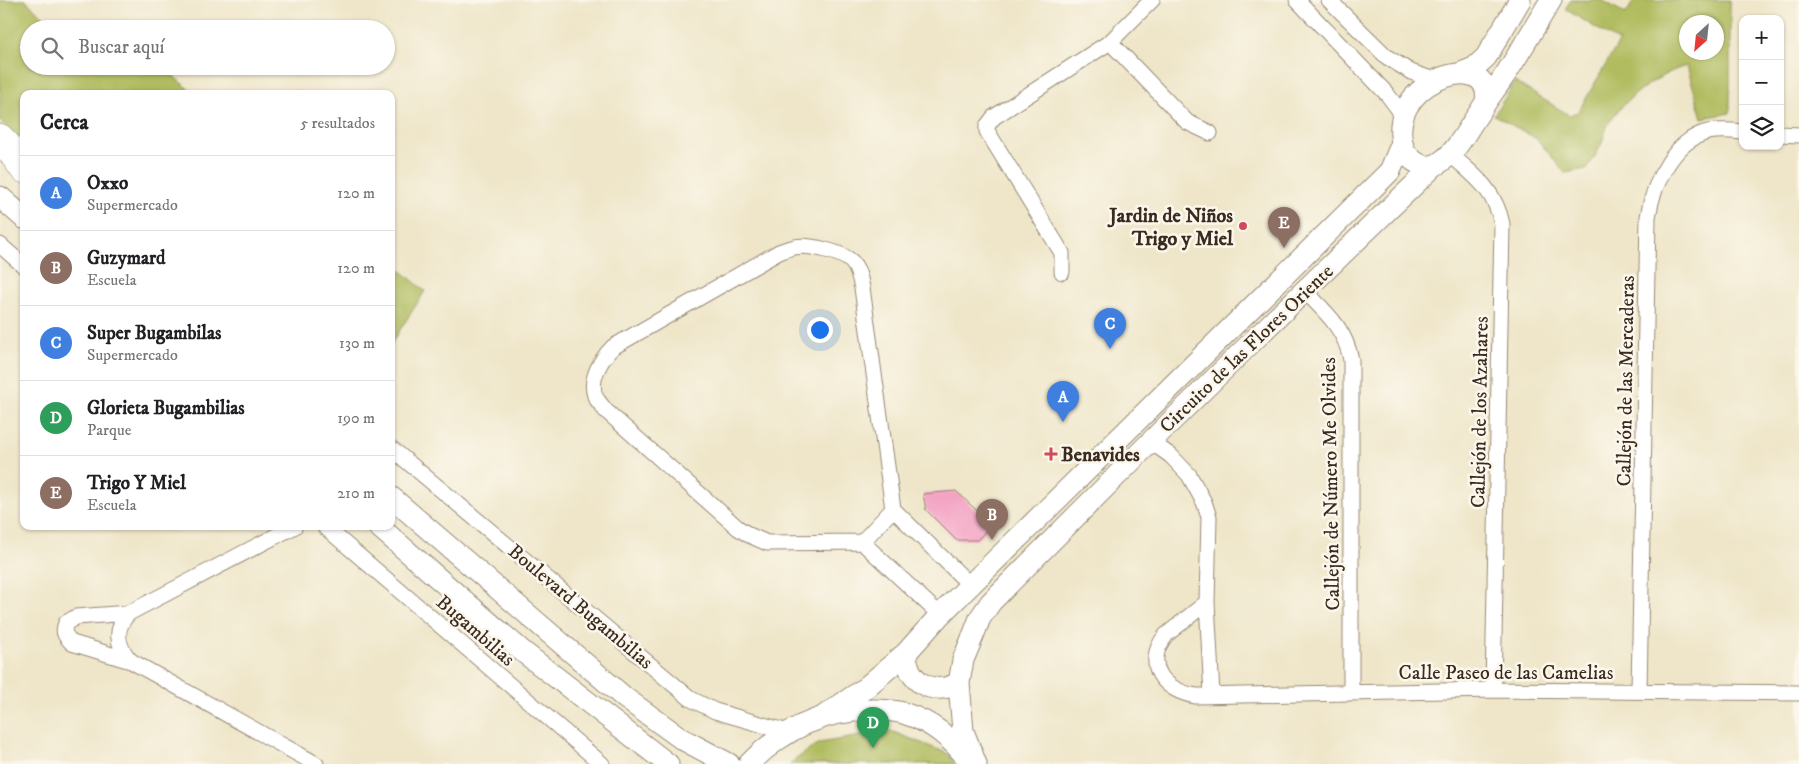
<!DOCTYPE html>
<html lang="es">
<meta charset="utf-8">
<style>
:root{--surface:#fff;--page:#f6f6f6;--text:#202124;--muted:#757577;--line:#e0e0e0;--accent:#111827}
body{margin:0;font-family:"IM FELL DW Pica",serif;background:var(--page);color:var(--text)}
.controls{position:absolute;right:15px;top:15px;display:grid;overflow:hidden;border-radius:10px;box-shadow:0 1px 4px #0004}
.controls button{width:45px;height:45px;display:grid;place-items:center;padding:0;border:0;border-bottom:1px solid var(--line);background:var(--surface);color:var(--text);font:25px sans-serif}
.compass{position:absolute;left:1679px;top:15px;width:45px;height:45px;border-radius:50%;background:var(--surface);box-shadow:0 1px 4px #0004;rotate:207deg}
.you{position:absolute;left:819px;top:329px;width:18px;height:18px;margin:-12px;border:4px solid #fff;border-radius:50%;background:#1a73e8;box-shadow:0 0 0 8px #1a73e833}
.badge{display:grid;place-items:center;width:32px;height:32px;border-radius:50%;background:var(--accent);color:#fff;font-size:16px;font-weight:700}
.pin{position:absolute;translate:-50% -41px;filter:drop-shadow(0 1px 2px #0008)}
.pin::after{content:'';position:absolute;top:26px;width:18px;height:15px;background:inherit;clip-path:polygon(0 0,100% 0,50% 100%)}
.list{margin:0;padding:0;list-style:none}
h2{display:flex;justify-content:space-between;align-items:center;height:65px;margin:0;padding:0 20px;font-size:21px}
h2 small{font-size:16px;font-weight:400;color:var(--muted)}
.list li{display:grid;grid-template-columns:32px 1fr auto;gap:15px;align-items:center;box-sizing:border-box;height:75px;padding:0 20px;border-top:1px solid var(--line)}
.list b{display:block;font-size:19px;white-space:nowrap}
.list p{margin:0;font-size:16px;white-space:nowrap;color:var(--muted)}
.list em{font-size:16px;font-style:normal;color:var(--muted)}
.icon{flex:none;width:28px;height:28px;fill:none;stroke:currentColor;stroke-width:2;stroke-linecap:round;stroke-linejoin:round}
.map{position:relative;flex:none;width:1799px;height:764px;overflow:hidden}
.search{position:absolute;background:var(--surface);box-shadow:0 1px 4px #0004;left:20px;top:20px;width:375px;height:55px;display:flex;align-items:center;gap:12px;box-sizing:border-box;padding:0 18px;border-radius:28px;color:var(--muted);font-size:19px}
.panel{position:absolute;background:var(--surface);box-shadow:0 1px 4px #0004;left:20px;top:90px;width:375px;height:440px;border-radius:10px}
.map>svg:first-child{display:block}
</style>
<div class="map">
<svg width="1799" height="764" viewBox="0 0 1799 764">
<rect width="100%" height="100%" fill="#fbf7ec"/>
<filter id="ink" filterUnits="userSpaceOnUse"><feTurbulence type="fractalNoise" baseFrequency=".02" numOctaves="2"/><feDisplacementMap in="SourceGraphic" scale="10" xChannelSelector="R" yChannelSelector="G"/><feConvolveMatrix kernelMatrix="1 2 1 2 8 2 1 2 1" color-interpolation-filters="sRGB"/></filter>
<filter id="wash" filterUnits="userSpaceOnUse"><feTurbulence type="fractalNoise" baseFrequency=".0096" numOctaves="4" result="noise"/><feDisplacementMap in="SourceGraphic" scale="20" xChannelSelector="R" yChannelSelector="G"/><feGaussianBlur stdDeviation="1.12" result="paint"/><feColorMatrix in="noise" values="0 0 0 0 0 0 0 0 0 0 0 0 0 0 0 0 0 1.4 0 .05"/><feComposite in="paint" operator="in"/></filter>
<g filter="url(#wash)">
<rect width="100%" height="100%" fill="#efe6c9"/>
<path fill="#b0bc5e" stroke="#76733e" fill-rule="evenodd" d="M0,0H25L57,29H29V66H162L194,94H24V144L0,121Z
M1571,0H1602L1626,14L1634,0H1730V113L1702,118L1687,66C1663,71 1621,101 1609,123C1605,129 1604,138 1601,145C1597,153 1592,161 1587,169L1565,173L1537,139L1494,115L1515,82L1569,115L1578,112L1619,42L1565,9ZM1716,22V52H1686V22Z
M391,262L425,291L391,344Z
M891,731L947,753L955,764H789L819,743Z"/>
<g id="blocks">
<path fill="#f4a4c5" d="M956,491L992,525L977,540H956L926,510L923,494Z"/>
</g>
</g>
<g filter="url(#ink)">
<use href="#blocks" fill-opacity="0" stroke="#958874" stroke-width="1"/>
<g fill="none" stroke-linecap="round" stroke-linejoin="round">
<defs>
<path id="street" d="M1297,0L1387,94L1402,114
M1329,0L1387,57L1411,72L1437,81
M1110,42L1187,122L1210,133
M1780,134L1799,135
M1451,155C1475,176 1495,190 1502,224L1493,690
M0,245L24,266
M1062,272V253L987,131V126L994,117L1110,42L1152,0
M1304,290C1326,313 1345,328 1351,360V693
M1150,441L1171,456L1189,475L1204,502L1209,517L1207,602L1212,695
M391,448L691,699L715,711L788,732
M295,526L129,613C114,628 116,646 131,661L316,764
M324,526L602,764
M862,542L893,509
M1207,602L1166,635C1142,665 1164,691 1196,696L1493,690L1799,693
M129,613L76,617L66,623C62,632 65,636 72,643L131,661
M940,615L862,542L767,543L749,535L738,528L605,410C602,405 597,401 595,396C589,379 601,359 613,347L779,252C784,250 790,248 795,247C808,244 842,252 852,262C858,269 860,278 862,288L893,509L971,586
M1639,691L1648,217C1653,183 1676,134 1715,131C1724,130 1734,131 1743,132"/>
<path id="secondary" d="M1461,73L1474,68L1486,57L1520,0
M1486,102C1494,49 1395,77 1401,136C1402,147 1405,155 1414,161C1424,168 1433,168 1442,161C1458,150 1468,128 1479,113C1486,101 1495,90 1503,78C1520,53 1535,26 1551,0
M0,197L24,218
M391,497L625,698L682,739L729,764
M378,526L522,651L668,764
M906,653C907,682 932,697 959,683
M824,716L864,689L906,653L940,615L1390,171L1401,145
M749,764C784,728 826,709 876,710C885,711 897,710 906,714C932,722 954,741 970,762
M976,764L963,731L959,683L963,660L973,636L980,618L991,602C1137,454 1284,309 1434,166"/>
<path id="highway" d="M0,138L6,144L24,169"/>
</defs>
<use href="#street" stroke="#958874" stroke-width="17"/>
<use href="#secondary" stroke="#958874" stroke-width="23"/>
<use href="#highway" stroke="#958874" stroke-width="29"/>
<use href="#street" stroke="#fff" stroke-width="15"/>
<use href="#secondary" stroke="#fff" stroke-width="21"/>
<use href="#highway" stroke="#fff" stroke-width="28"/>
</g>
</g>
<g fill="#d1495b" stroke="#fbf7ec" stroke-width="2">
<circle cx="1243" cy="226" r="5"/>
<path d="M1048.5 446.5h5v5h5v5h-5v5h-5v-5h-5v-5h5z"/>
</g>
<g text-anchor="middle" stroke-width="5" stroke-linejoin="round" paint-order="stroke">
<g font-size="20" font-weight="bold" fill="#3b2a1e" stroke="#fbf7ec" text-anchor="end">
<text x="1233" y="222">Jardin de Niños<tspan x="1233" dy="23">Trigo y Miel</tspan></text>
<text x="1061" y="461" text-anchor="start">Benavides</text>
</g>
<g font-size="20" fill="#3b2a1e" stroke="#fbf7ec">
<text transform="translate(1246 348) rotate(-44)" y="7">Circuito de las Flores Oriente</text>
<text transform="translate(1625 381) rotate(-89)" y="7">Callejón de las Mercaderas</text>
<text transform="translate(1479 412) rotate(-89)" y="7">Callejón de los Azahares</text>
<text transform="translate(1330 484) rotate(-91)" y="7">Callejón de Número Me Olvides</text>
<text transform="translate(581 606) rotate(40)" y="7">Boulevard Bugambilias</text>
<text transform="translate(476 630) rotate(41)" y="7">Bugambilias</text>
<text x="1506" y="679">Calle Paseo de las Camelias</text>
</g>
</g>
</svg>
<div class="controls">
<button>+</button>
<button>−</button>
<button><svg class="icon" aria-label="layers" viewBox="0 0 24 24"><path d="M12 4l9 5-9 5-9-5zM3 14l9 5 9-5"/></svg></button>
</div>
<svg class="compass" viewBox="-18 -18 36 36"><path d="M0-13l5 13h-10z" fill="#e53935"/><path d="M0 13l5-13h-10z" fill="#757577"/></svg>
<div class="you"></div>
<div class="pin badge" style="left:1063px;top:422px;background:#3f7fe0">A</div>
<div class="pin badge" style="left:992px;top:540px;background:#8d6e63">B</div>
<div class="pin badge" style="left:1110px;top:349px;background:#3f7fe0">C</div>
<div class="pin badge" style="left:873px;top:748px;background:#2e9e5b">D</div>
<div class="pin badge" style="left:1284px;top:248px;background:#8d6e63">E</div>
<div class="search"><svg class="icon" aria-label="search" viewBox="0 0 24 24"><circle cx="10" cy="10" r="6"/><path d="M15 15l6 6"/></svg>Buscar aquí</div>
<section class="panel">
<h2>Cerca<small>5 resultados</small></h2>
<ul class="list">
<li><span class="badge" style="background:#3f7fe0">A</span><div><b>Oxxo</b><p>Supermercado</p></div><em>120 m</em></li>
<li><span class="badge" style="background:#8d6e63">B</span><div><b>Guzymard</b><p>Escuela</p></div><em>120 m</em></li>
<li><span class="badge" style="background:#3f7fe0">C</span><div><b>Super Bugambilas</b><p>Supermercado</p></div><em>130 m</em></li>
<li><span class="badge" style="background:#2e9e5b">D</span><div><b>Glorieta Bugambilias</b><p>Parque</p></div><em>190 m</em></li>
<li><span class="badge" style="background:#8d6e63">E</span><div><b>Trigo Y Miel</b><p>Escuela</p></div><em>210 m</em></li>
</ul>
</section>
</div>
